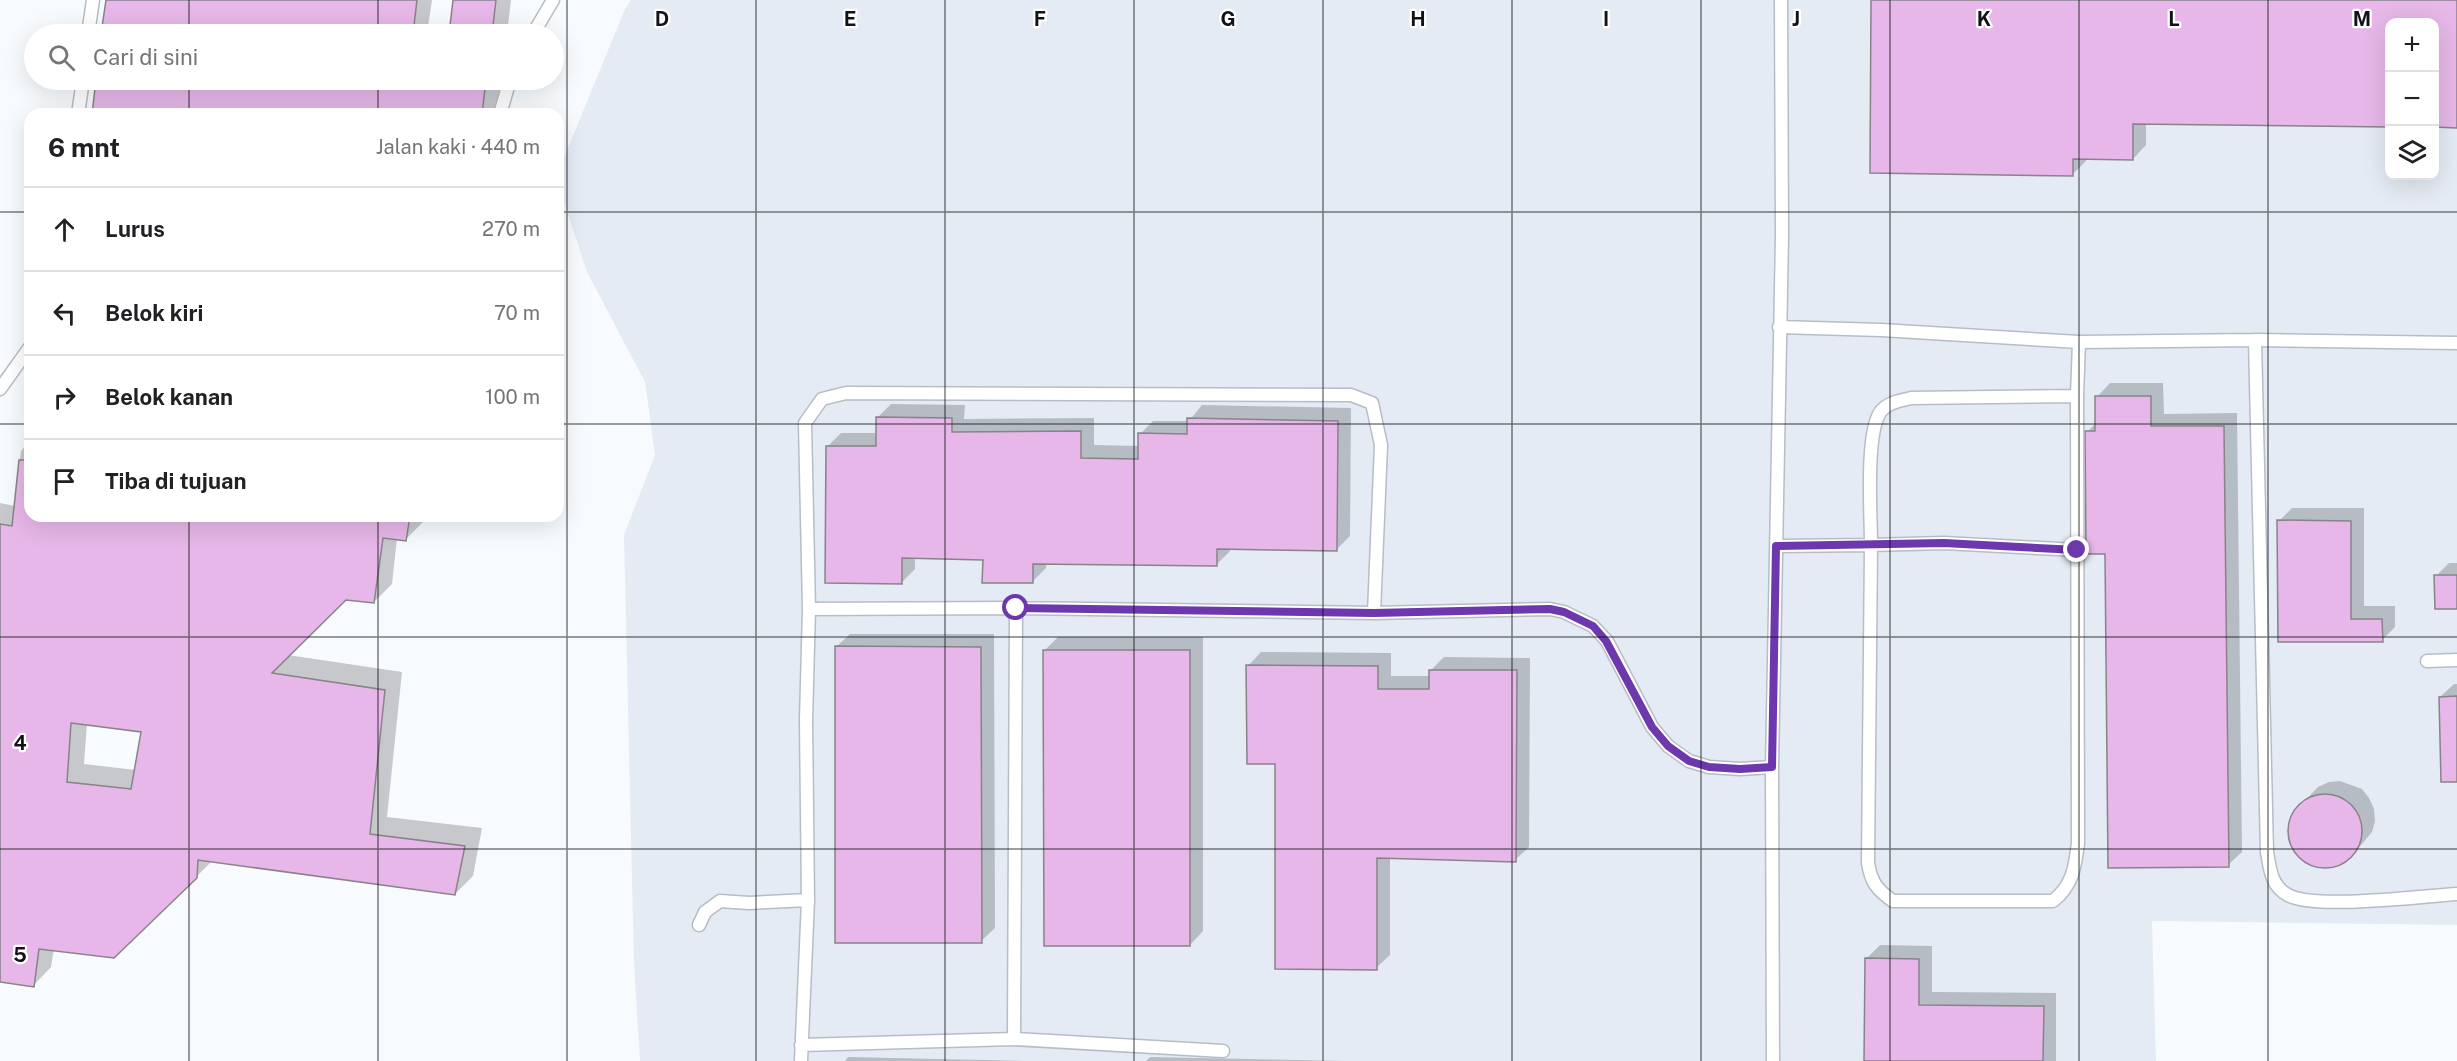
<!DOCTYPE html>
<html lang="id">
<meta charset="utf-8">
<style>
:root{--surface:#fff;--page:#f2f2f2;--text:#202124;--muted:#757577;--line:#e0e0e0}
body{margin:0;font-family:"Public Sans",sans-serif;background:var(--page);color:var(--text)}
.controls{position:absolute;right:18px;top:18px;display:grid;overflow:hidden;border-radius:12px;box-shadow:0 6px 24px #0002}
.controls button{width:54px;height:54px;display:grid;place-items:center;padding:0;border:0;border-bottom:2px solid var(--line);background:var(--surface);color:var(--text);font:30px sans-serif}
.stop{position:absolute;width:18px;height:18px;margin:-14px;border:4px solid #6d37ae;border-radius:50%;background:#fff}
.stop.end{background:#6d37ae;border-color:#fff;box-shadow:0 2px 6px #0008}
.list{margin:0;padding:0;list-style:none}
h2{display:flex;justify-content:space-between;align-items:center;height:78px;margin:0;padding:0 24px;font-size:26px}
h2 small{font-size:20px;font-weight:400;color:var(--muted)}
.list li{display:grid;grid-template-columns:39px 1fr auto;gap:18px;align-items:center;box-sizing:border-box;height:84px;padding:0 24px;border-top:2px solid var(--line)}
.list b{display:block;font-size:22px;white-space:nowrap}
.list em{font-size:20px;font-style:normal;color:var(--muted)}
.icon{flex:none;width:33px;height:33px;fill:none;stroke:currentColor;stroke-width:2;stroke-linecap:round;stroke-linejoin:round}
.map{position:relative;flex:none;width:2457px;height:1061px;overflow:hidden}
.search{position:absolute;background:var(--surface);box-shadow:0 6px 24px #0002;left:24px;top:24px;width:540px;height:66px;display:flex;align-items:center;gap:15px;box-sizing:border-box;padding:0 21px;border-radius:33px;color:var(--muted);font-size:22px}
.panel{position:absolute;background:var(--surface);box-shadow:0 6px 24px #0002;left:24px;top:108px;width:540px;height:414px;border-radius:18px}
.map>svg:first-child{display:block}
</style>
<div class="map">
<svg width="2457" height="1061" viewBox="0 0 2457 1061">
<rect width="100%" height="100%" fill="#f8fbfe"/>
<path fill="#e4ebf4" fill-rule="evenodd" d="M631,0H2457V925L2152,921L2156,1061H640L634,965L624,535L655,455L645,382L587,272L558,184V172L625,9ZM2390,22H2434V176H2390Z"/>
<path fill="#0003" fill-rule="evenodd" d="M107,0H432L427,34H103Z
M455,0H511L507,34H451Z
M1873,0H2457V126L2434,22H2390L2146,123V145L2133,159L2086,158V161L2073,174Z
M98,80H501L497,114H94Z
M2110,383H2163L2164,414L2237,413L2242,852L2228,865L2106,553L2087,432L2097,422V397Z
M891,404L965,405L964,419L1094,418V445L1140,446V434L1153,421H1189L1202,405L1351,408L1350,536L1337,549L1230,548V551L1216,565L1046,562V568L1032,582L984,558L915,557V569L901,583L828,446L841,433H877L878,417Z
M30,439V516H424V521L406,539L397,538L392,584L374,602L345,598L288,655L402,672L387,817L482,828L473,876L455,894L213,860L196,877L54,949L51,967L34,985L0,980V503L15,506L21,451ZM87,723L143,730L136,770L84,764Z
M2292,508H2364V606H2395V627L2382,640H2279V521Z
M2449,563H2457V607L2436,576Z
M850,634H994L995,928L981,941L836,647Z
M1058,637H1203V931L1190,945L1045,650Z
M1261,652L1391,653V676H1431V670L1444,657L1530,658L1529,847L1515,860L1390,857V955L1376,968L1248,666Z
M2454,684H2457V780L2440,697Z
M2340,781L2362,789L2369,798L2374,809L2375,821L2372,832L2351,857L2341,863L2329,867L2317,866L2306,862L2297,854L2291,844L2289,832L2291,820L2296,810L2318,787L2329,782Z
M1880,945L1932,946V992L2056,993V1061H1866V959Z
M848,1057L1027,1061H845Z
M1150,1057L1345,1061H1146Z"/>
<path fill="#e6b7e8" stroke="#898289" stroke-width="1.5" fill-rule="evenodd" d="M106,0H417L413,34H101Z
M453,0H496L492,34H449Z
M1871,0H2457V128L2434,127V22H2390V127L2133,124V160L2073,159V176L1870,173Z
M96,80H486L482,114H92Z
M2095,396H2151V426H2224L2229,867L2108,868L2105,554H2086L2085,431H2095Z
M876,417L952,418V432L1081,431V458L1138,459V433L1187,434V418L1338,421L1337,551L1217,549V566L1033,564V583H982L983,560L902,558V584L825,583L826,446H876Z
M19,460H30V516H410L406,541L383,538L374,603L346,600L272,673L385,690L370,834L465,846L455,895L198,860L197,878L114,958L39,949L34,987L0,982V524L12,526ZM71,723L141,732L131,789L67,782Z
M2277,520L2351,521V619H2382L2383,642H2278Z
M2434,575H2457V609H2435Z
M835,646L981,647L982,943H835Z
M1043,650H1190V946H1044Z
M1246,665L1378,666V689H1429V670H1517L1516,862L1377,858V970L1275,969V764H1247Z
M2457,696V782H2441L2439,697Z
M2288 831a37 37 0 1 1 74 0a37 37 0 1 1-74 0Z
M1865,958L1919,959V1005L2044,1006L2043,1061H1864Z"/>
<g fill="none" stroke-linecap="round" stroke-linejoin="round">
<defs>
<path id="service" d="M88,34L93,0
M533,34L553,0
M78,114L83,80
M500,114L510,80
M1779,327L1881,330L2079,342L2255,340L2457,343
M2255,340L2267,852C2270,869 2271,886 2288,895C2314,910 2423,896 2457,894
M0,389L30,347
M1777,546L1871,545L1868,863C1871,882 1877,890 1893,901H2053C2073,885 2075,867 2078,843L2077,396L2079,342
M2077,550L1944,543L1871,545C1871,515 1865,432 1881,411C1889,402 1900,401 1911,398L2077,396
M809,609L1016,608L1374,613L1550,609L1564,612L1593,626L1607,641L1652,727L1668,746L1689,761L1709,767L1740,769L1772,767
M2427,661L2457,660
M699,925L705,912L720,901L749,903L808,900
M1014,1039L1016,608
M801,1045L1014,1039L1223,1051
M801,1061L808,900L806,720L809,609L805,423L822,399L846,393L1351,395L1372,403L1381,445L1374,613
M1773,1061L1772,767L1782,236L1781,0"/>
</defs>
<use href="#service" stroke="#b7bdc5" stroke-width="15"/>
<use href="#service" stroke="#fff" stroke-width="12"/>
</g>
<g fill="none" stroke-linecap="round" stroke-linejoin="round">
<path stroke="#6d37ae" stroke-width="8" d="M1016,608L1374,613L1550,609L1564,612L1593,626L1606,641L1652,727L1668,746L1689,761L1709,767L1740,769L1772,767L1776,546L1944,543L2077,550"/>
</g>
<path fill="none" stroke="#111316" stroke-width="1.5" stroke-opacity="0.55" d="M189,0V34M378,0V34M567,0V1061M756,0V1061M945,0V1061M1134,0V1061M1323,0V1061M1512,0V1061M1701,0V1061M1890,0V1061M2079,0V1061M2268,0V1061M189,80V114M378,80V114M0,212H30M558,212H2457M0,424H30M558,424H2457M189,516V1061M378,516V1061M0,637H2457M0,849H2457"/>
<g font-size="20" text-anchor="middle" font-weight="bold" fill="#111316" stroke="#fff" stroke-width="4.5" stroke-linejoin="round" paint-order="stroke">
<text x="662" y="26">D</text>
<text x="850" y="26">E</text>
<text x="1040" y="26">F</text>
<text x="1228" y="26">G</text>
<text x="1418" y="26">H</text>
<text x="1606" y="26">I</text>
<text x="1796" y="26">J</text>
<text x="1984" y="26">K</text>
<text x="2174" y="26">L</text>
<text x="2362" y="26">M</text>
<text x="20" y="750">4</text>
<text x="20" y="962">5</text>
</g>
</svg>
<div class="controls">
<button>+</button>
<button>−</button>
<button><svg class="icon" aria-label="layers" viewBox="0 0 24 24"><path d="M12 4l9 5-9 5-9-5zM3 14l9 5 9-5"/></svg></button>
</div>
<div class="stop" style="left:1016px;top:608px"></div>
<div class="stop end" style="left:2077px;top:550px"></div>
<div class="search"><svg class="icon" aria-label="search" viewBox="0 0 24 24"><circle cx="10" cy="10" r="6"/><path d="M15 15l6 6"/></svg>Cari di sini</div>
<section class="panel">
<h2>6 mnt<small>Jalan kaki · 440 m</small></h2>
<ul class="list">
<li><svg class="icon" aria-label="ahead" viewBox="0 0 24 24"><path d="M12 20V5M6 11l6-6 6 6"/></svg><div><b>Lurus</b></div><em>270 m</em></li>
<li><svg class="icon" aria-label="left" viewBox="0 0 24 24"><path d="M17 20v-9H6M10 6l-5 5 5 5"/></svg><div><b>Belok kiri</b></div><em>70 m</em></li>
<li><svg class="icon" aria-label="right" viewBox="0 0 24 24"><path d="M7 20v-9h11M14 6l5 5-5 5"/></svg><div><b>Belok kanan</b></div><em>100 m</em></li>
<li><svg class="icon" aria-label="arrive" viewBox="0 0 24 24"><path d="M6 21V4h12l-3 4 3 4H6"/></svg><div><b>Tiba di tujuan</b></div></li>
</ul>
</section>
</div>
